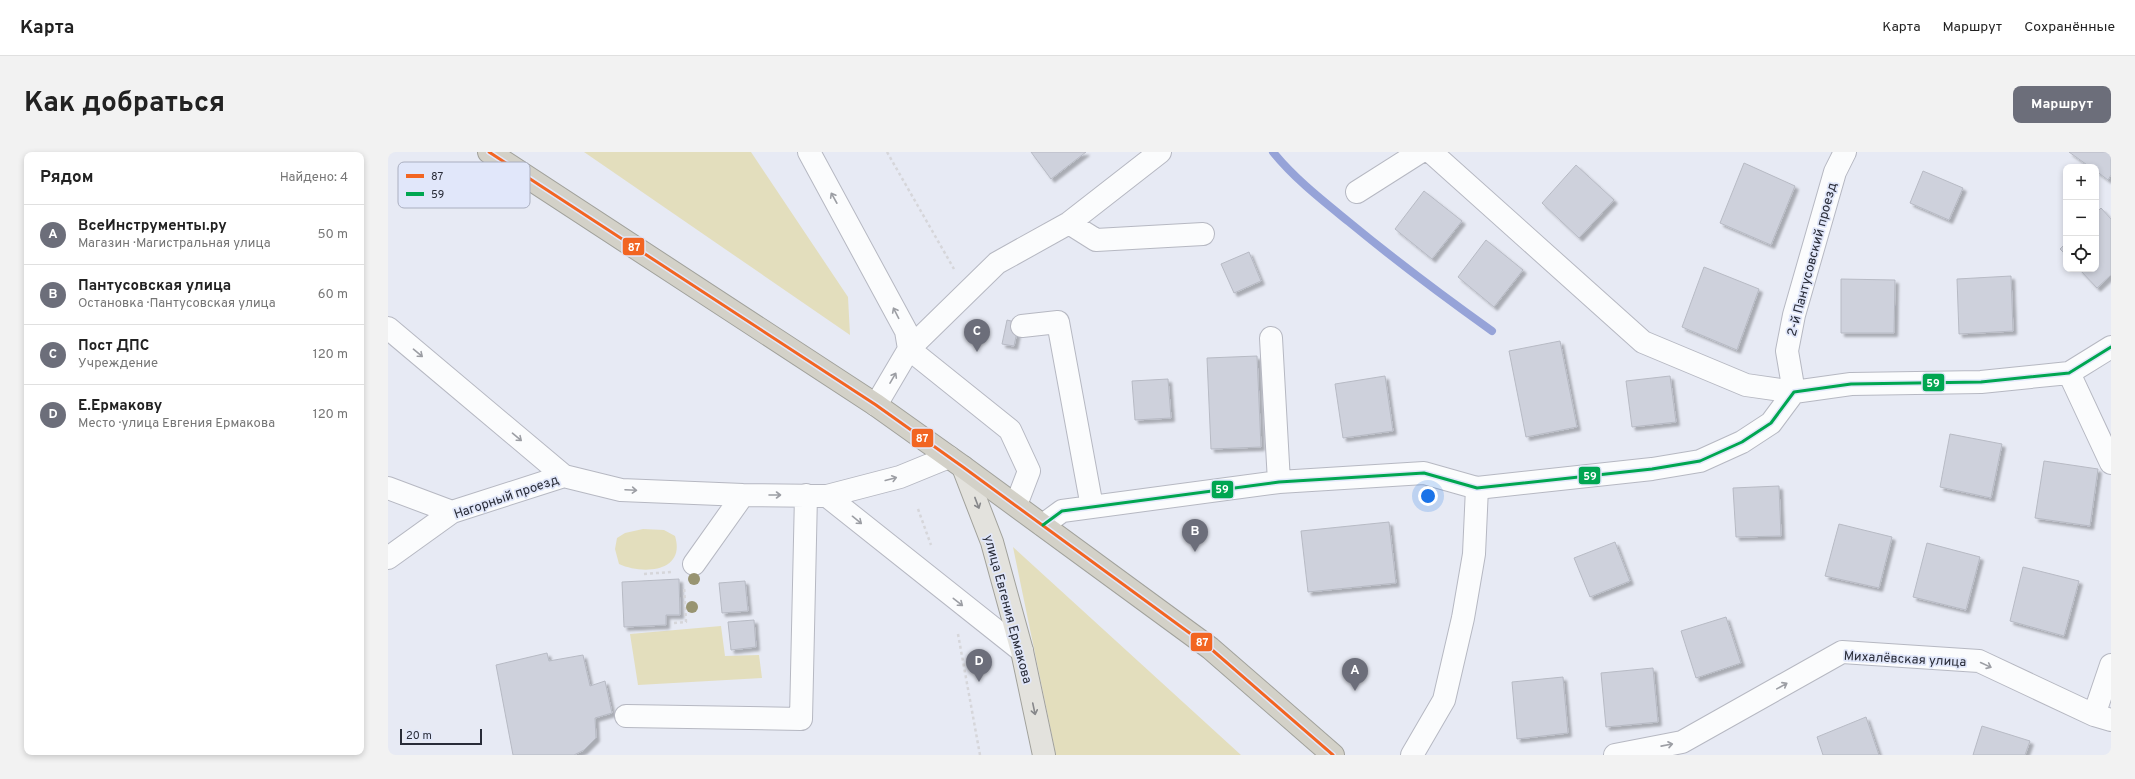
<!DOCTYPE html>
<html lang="ru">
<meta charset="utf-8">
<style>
:root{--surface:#fff;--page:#f2f2f2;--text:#222;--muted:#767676;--line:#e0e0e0;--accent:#6c6e7a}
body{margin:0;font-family:Overpass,sans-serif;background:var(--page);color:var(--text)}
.controls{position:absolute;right:12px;top:12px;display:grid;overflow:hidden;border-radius:8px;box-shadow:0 2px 6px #0003}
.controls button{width:36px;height:36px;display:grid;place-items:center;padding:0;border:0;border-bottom:1px solid var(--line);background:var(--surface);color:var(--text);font:20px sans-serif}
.scale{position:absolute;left:12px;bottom:10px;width:82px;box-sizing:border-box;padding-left:4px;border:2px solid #292c38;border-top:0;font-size:11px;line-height:14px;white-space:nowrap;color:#292c38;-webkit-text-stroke:3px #e1e7fa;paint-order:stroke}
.you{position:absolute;left:1040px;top:344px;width:14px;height:14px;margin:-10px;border:3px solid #fff;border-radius:50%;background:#1a73e8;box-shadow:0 0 0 6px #1a73e833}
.badge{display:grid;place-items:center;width:26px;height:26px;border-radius:50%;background:var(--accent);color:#fff;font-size:13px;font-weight:700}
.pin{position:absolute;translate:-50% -33px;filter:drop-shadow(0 1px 2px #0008)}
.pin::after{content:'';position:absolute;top:21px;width:14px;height:12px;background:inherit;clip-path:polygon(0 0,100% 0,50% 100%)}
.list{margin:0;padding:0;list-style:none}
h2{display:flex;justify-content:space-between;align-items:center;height:52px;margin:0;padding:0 16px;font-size:17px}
h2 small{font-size:13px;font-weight:400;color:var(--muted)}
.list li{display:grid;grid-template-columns:26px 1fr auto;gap:12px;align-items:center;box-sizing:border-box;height:60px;padding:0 16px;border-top:1px solid var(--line)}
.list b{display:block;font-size:15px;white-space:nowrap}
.list p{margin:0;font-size:13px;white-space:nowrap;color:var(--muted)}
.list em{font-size:13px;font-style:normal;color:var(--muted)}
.icon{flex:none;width:22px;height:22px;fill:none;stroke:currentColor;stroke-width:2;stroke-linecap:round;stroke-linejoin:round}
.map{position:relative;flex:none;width:1723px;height:603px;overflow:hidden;border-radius:8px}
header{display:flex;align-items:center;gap:24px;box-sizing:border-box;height:56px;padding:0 20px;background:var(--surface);border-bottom:1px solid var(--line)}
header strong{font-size:19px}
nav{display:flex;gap:22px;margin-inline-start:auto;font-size:14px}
.intro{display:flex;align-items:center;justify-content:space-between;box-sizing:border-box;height:96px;padding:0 24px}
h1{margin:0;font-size:28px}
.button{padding:10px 18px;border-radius:8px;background:var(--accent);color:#fff;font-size:14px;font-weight:700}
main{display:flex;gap:24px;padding:0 24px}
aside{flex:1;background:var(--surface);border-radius:8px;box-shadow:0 2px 6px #0003}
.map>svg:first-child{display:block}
</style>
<header>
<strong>Карта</strong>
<nav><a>Карта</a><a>Маршрут</a><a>Сохранённые</a></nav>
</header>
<div class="intro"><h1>Как добраться</h1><a class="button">Маршрут</a></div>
<main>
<aside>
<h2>Рядом<small>Найдено: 4</small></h2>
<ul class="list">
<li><span class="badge">A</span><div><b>ВсеИнструменты.ру</b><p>Магазин · Магистральная улица</p></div><em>50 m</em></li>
<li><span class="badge">B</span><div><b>Пантусовская улица</b><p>Остановка · Пантусовская улица</p></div><em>60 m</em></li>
<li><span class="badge">C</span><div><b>Пост ДПС</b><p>Учреждение</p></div><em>120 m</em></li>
<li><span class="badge">D</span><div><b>Е.Ермакову</b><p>Место · улица Евгения Ермакова</p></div><em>120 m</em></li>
</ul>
</aside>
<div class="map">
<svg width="1723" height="603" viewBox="0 0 1723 603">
<defs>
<filter id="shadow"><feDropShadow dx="3.5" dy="3.5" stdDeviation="1" flood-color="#0004"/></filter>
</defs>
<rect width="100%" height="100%" fill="#e7eaf4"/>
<path fill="#e3debd" d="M196,0H363L460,145L462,183Z
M255,377L276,378L287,384C298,420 255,423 231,412L227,397L229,386L237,381Z
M625,395L853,603H668Z
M333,474L337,504L371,503L374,526L250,533L242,482Z"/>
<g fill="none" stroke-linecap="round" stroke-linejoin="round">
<path stroke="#96a3d8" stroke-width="8" d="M885,0C907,27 934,48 961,70C1007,108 1055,144 1104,179"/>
</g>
<path fill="#ced1dc" stroke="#b7bac4" filter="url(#shadow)" d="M643,0H698L663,27Z
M1681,0H1723V23L1720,28L1708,19V15H1702Z
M1356,11L1407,34L1383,93L1332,71Z
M1188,13L1226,48L1191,86L1154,51Z
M1535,19L1575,36L1561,68L1522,51Z
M1036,39L1074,69L1044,107L1007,77Z
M1713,56L1723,67V123L1709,136L1691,117H1708V61Z
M1098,88L1135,118L1106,155L1070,125Z
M1678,91V103L1672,97Z
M861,100L873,129L846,141L833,112Z
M1316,115L1371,137L1349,198L1294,175Z
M1623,124L1625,179L1571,182L1569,127Z
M1453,127L1507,128L1506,181H1453Z
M619,168L631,171L626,194L614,192Z
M1172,189L1189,275L1138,285L1121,199Z
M869,204L873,295L823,297L819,206Z
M997,224L1005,279L955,286L947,232Z
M1282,224L1288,270L1244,275L1238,229Z
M780,227L783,266L747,268L744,229Z
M1562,282L1614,292L1603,346L1552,335Z
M1656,309L1710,317L1702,374L1647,366Z
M1391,334L1393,384L1348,385L1345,336Z
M1001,370L1008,431L920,440L913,379Z
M1451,372L1504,385L1491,436L1437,424Z
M1227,390L1242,429L1202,445L1186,406Z
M1539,391L1592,405L1578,458L1525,445Z
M1635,415L1691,429L1676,484L1622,469Z
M291,427L292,463H278V473L236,475L234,430Z
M357,429L360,459L334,461L331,431Z
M1338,465L1353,511L1308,526L1293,479Z
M366,468L368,495L343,498L340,470Z
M159,501L161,509L195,503L202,534L217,529L224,561L207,566L208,586L196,598L186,603H125L108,513Z
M1265,516L1270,570L1218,575L1213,521Z
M1175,525L1180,581L1129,587L1124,530Z
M1478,565L1491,603H1435L1429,585Z
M1594,574L1642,589L1637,603H1585Z"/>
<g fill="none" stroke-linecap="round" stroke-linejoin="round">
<defs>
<path id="minor" d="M421,0L518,179L521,197L622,278L641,319L628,353
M1043,0L1255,190L1358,233L1406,240L1399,199L1406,163L1447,20L1457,0
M969,40L1032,0
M681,71L708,88L815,82
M634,174L670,170L704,355
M0,176L176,324L233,338L355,343L439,344L512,325L561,305
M883,186L891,330
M1681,221L1723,311
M488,253L521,197L609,111L681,71L772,0
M0,336L64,360
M439,344L634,499
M655,373L674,359L891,330L1036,321L1089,336L1264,317L1312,309L1354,290L1383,271L1406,240L1463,232L1593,230L1681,221L1723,195
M0,406L64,360L176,324
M306,412L355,343
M1706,563L1723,513
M238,564L413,567L418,343
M1024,603L1056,548L1075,466L1086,402L1089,336
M1227,603L1294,590L1454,500L1591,509L1706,563L1723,568"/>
<path id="major" d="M575,315L604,390L634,499L656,603"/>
<path id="highway" d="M101,0L488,253L575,315L822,496L945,603"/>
</defs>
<use href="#minor" stroke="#b6b8c2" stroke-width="24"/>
<use href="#major" stroke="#a1a19b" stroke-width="24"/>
<use href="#highway" stroke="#a1a19b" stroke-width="24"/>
<path stroke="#d6d6da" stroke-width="2.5" stroke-dasharray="3 3" stroke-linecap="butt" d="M499,0L566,117
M530,357L543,393
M256,422L283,420
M286,471L298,470L296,434
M570,482L592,603"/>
<use href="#minor" stroke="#fbfcfd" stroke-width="22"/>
<use href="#major" stroke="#e3e2dd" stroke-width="22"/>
<use href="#highway" stroke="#d3d1c8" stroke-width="22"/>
<defs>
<path id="bus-1" d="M101,0L488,253L575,315L822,496L945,603"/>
<path id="bus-2" d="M655,373L674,359L891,330L1036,321L1089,336L1264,317L1312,309L1354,290L1383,271L1406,240L1463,232L1593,230L1681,221L1723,195"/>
</defs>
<use href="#bus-1" stroke="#e1e7fa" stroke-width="6"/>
<use href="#bus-2" stroke="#e1e7fa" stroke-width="6"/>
<use href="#bus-1" stroke="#f26522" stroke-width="3"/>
<use href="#bus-2" stroke="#00a651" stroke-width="3"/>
</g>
<g fill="#989471">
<circle cx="306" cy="427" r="6"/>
<circle cx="304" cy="455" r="6"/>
</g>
<defs><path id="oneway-shaft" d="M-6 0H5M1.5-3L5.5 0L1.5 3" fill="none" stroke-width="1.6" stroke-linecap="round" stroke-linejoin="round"/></defs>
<g stroke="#9c9ea4">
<use href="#oneway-shaft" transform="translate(446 46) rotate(-119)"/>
<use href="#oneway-shaft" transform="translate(508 161) rotate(-117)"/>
<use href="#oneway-shaft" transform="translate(30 201) rotate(40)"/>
<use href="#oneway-shaft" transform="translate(505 226) rotate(-60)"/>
<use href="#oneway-shaft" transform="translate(129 285) rotate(40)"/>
<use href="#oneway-shaft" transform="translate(503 327) rotate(-15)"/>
<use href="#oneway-shaft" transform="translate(243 338) rotate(3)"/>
<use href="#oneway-shaft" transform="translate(387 343)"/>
<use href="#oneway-shaft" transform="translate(469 368) rotate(39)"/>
<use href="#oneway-shaft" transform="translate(570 450) rotate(38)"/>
<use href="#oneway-shaft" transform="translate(1598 513) rotate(25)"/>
<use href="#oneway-shaft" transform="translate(1394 534) rotate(-29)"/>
<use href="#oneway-shaft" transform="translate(1279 593) rotate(-11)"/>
</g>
<g stroke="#86878a">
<use href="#oneway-shaft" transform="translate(589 351) rotate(69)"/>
<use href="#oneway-shaft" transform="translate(646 557) rotate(78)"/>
</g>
<g text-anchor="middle" stroke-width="3.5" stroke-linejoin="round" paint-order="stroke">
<g font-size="13" fill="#292c38" stroke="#e1e7fa">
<text transform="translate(1423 107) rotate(-75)" y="5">2-й Пантусовский проезд</text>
<text transform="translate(118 344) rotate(-19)" y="5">Нагорный проезд</text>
<text transform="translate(621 457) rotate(75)" y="5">улица Евгения Ермакова</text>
<text transform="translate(1517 506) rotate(3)" y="5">Михалёвская улица</text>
</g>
</g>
<rect x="10" y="10" width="132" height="46" rx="6" fill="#e1e7fa" stroke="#aaafc0" stroke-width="1"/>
<rect x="18" y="22" width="18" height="4" fill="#f26522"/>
<rect x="18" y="40" width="18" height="4" fill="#00a651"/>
<g font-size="11" fill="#292c38">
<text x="43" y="28">87</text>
<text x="43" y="46">59</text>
</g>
<g stroke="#e1e7fa" stroke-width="1.5">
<rect x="234" y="85" width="23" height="19" rx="4" fill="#f26522"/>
<rect x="1534" y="221" width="23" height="19" rx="4" fill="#00a651"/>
<rect x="523" y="276" width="23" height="20" rx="4" fill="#f26522"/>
<rect x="1190" y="314" width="23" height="19" rx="4" fill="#00a651"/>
<rect x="823" y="328" width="23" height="19" rx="4" fill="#00a651"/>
<rect x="802" y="480" width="23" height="20" rx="4" fill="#f26522"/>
</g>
<g font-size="11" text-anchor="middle" font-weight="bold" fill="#fff">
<text x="246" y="99">87</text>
<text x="1545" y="235">59</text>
<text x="534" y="290">87</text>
<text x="1202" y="328">59</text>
<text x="834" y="341">59</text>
<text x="814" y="494">87</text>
</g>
</svg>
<div class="controls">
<button>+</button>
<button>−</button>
<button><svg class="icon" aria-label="locate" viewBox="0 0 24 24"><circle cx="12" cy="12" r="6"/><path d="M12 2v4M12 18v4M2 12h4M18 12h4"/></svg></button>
</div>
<div class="scale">20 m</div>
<div class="you"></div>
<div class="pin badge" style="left:967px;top:539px">A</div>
<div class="pin badge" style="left:807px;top:400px">B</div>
<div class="pin badge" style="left:589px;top:200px">C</div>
<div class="pin badge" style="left:591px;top:530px">D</div>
</div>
</main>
